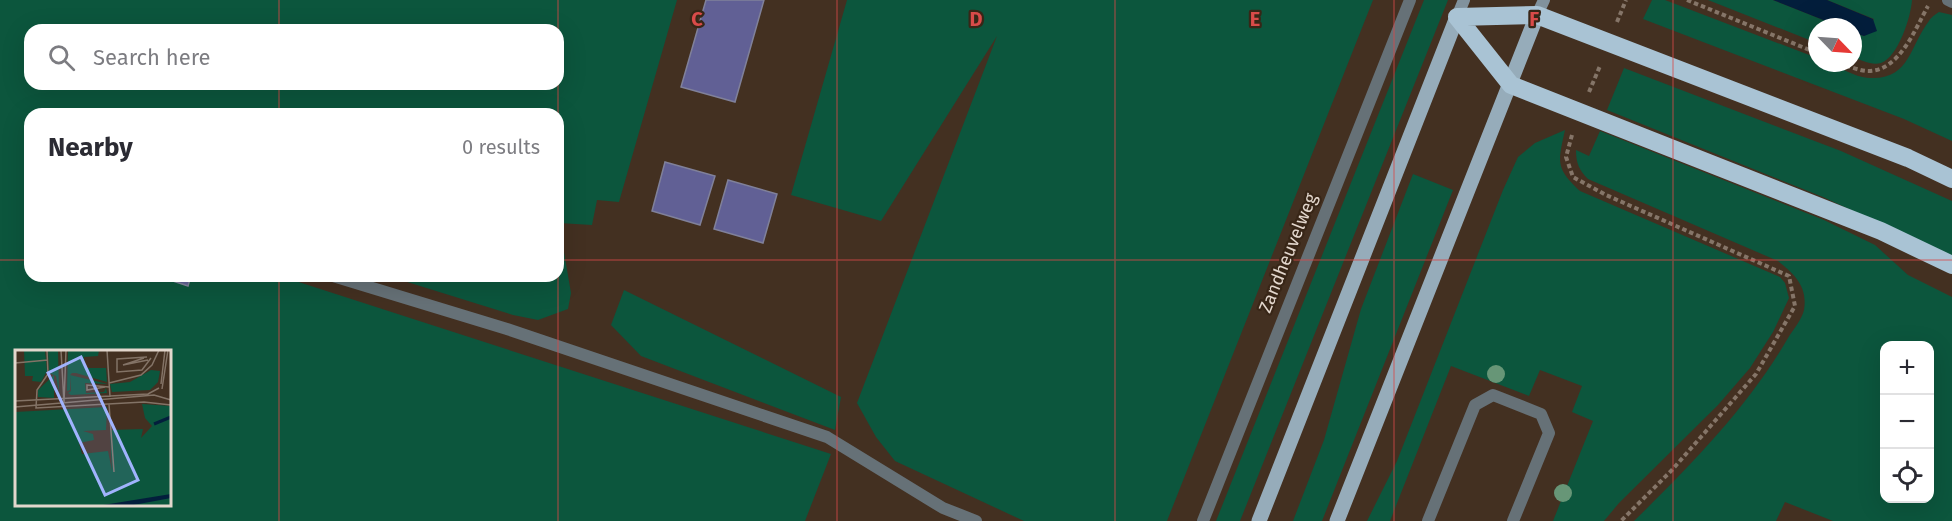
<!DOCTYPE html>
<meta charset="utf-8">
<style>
:root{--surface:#fff;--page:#f7f7f7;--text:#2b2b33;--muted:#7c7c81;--line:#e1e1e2}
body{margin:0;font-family:"Fira Sans",sans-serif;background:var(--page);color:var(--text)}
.controls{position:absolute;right:18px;bottom:18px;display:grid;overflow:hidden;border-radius:12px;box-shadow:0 6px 24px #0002}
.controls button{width:54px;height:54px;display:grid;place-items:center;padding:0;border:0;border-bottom:2px solid var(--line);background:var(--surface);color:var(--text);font:30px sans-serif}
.compass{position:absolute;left:1808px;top:18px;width:54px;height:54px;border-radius:50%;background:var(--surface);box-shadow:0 6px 24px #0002;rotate:115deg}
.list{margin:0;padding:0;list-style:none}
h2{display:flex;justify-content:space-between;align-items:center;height:78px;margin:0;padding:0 24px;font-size:26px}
h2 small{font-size:20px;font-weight:400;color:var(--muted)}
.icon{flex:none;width:33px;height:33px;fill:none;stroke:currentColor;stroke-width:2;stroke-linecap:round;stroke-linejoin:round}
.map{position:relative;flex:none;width:1952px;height:521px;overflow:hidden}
.search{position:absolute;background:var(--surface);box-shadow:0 6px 24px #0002;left:24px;top:24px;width:540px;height:66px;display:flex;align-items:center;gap:15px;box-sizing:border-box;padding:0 21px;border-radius:18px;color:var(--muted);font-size:22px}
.panel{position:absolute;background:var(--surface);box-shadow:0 6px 24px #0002;left:24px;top:108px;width:540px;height:174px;border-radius:18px}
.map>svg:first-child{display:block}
</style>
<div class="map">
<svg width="1952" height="521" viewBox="0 0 1952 521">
<rect width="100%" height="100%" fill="#433021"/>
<path fill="#0c563d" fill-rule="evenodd" d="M0,0H677L619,202L597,200L592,225L559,223L571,293L568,309L538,320L513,315L388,276H558V114H30V276H280L831,454L805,521H0ZM30,30H558V84H30ZM16,352H170V504H16Z
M847,0H1373L1167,521H1024L895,461L876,437L857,403L997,36L881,221L791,195Z
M1424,0H1448L1240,521H1216Z
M1652,0H1665L1817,58V63C1838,63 1853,78 1870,78C1910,80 1910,45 1929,21C1931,17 1936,14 1939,12L1952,15V141L1904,119L1643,19Z
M1708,0H1773L1841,27H1817V43Z
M1827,0H1912C1911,17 1898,57 1881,63C1872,66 1861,60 1853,57V32L1864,36L1874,19Z
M1624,68L1841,151L1952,201V257L1823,197L1607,110Z
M1565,130C1558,162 1555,168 1580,191L1780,277L1785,283L1789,298L1773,332L1750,368L1718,405L1619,503L1604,521H1553L1593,421L1572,412L1582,386L1540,370L1529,396L1451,366L1390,521H1367L1397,461L1503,190L1518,157L1535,143Z
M1600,131L1824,220L1875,245L1908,275L1952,297V521H1833L1785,502L1776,521H1634C1691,465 1748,407 1788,338C1793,330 1802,319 1804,310C1808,286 1794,274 1778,261L1588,179C1579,170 1576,163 1576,150L1589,156ZM1884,346H1930V498H1884Z
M1413,174L1453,190L1322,521H1293L1324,440L1361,309Z
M624,290L841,397L835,430L641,356L611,325Z"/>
<path fill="#031e3c" d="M1773,0H1827L1873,19L1877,31L1864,36L1853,32V27H1841Z"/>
<path fill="#616095" stroke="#80819a" stroke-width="1.5" d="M706,0H764L735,102L681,87Z
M665,162L715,176L700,225L652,211Z
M728,180L777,194L763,243L714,229Z
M158,276H191L188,286Z"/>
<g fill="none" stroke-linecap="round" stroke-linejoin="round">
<path stroke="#857568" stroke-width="4" stroke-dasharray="4.5 3" stroke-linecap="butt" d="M1687,0L1817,53
M1617,22L1626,0
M1839,63C1847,66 1858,70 1866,71C1899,73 1915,29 1928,6
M1589,92L1600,66
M1572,135L1566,157L1573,177L1606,195L1789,276L1795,306L1756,374L1672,470L1621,521"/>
<path stroke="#667177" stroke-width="12" d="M1428,521L1475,405L1493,395L1541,414L1549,433L1513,521"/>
<path stroke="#667177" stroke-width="12" d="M1948,0L1952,2
M333,276L507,329L827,437L943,508L976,521
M1203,521L1410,0"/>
<path stroke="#81929d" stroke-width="12" d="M1537,15L1544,0
M1457,17L1464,0"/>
<path stroke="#96acba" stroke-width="15" d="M1259,521L1457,17
M1337,521L1537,15"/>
<path stroke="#a9c3d4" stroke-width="18" d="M1457,17L1511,85L1881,231L1952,265
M1457,17L1537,15L1908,158L1952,179"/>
</g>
<g fill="#679677">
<circle cx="1496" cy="374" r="9"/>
<circle cx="1563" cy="493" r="9"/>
</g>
<path fill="none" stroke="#d94b49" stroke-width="1.5" stroke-opacity="0.55" d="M279,0V30M558,0V30M837,0V521M1115,0V521M1394,0V521M1673,0V521M279,84V114M558,84V114M0,260H30M558,260H1952M279,276V521M558,276V521"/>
<g text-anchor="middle" stroke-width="4.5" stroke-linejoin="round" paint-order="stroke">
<g font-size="18" fill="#e3d7cd" stroke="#382617">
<text transform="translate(1288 253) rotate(-68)" y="6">Zandheuvelweg</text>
</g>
</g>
<g transform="translate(15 350)">
<rect width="156" height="156" fill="#433021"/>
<path d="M9,0H30L32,21L26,32L17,31L18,26H10ZM33,0H43L44,42L41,26L34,23ZM53,0H84L83,6L69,7L70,18H91L92,32L61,23H57L55,25L93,34L70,33L71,43L89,42L91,38L92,43L56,45L53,43L56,41L55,25V40L52,41ZM136,20L145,21L143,32L135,40L97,42L95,34L115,32ZM39,25V48L23,47V40ZM127,54L156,56V156H0V62L92,57L91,80L68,81L78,84L79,90L64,93L67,104L93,101L97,121L95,80L128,79L126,88L137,76L130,68Z" fill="#0c563d"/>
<path d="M156,144V148L113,156H82Z" fill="#031e3c"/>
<path fill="none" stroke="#031e3c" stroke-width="3" d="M139,74L156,67"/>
<path fill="none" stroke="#837366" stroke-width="1.5" d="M32,0L33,24L22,40L21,58L129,52L156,55M46,0L49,53M92,0L95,47M132,7L102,9V22L127,20L136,8M129,8L108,15L133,10M0,13L33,10M94,33L126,25L137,15L144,0M146,34L150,0M90,37L72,40V35L94,37M147,39L153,0M0,51L133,44L144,38M49,53L51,0M94,54L99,122M0,57L139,45L156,50"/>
<path fill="#a0b3fd" fill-opacity="0.15" stroke="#a0b3fd" stroke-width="3" d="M66,7L123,130L90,145L33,23Z"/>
<rect width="156" height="156" fill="none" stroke="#e3d7cd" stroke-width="3"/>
</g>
<g font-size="20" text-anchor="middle" font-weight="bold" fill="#d94b49" stroke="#382617" stroke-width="4.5" stroke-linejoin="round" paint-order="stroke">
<text x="697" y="26">C</text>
<text x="976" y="26">D</text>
<text x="1255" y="26">E</text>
<text x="1534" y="26">F</text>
</g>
</svg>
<div class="controls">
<button>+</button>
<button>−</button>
<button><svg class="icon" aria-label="locate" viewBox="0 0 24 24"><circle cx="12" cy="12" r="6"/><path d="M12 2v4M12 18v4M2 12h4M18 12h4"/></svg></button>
</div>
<svg class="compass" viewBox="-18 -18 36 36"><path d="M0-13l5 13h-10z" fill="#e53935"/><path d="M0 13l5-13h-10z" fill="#7c7c81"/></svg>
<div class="search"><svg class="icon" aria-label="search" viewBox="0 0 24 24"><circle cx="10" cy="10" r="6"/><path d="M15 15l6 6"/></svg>Search here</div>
<section class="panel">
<h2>Nearby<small>0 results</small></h2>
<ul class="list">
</ul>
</section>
</div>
